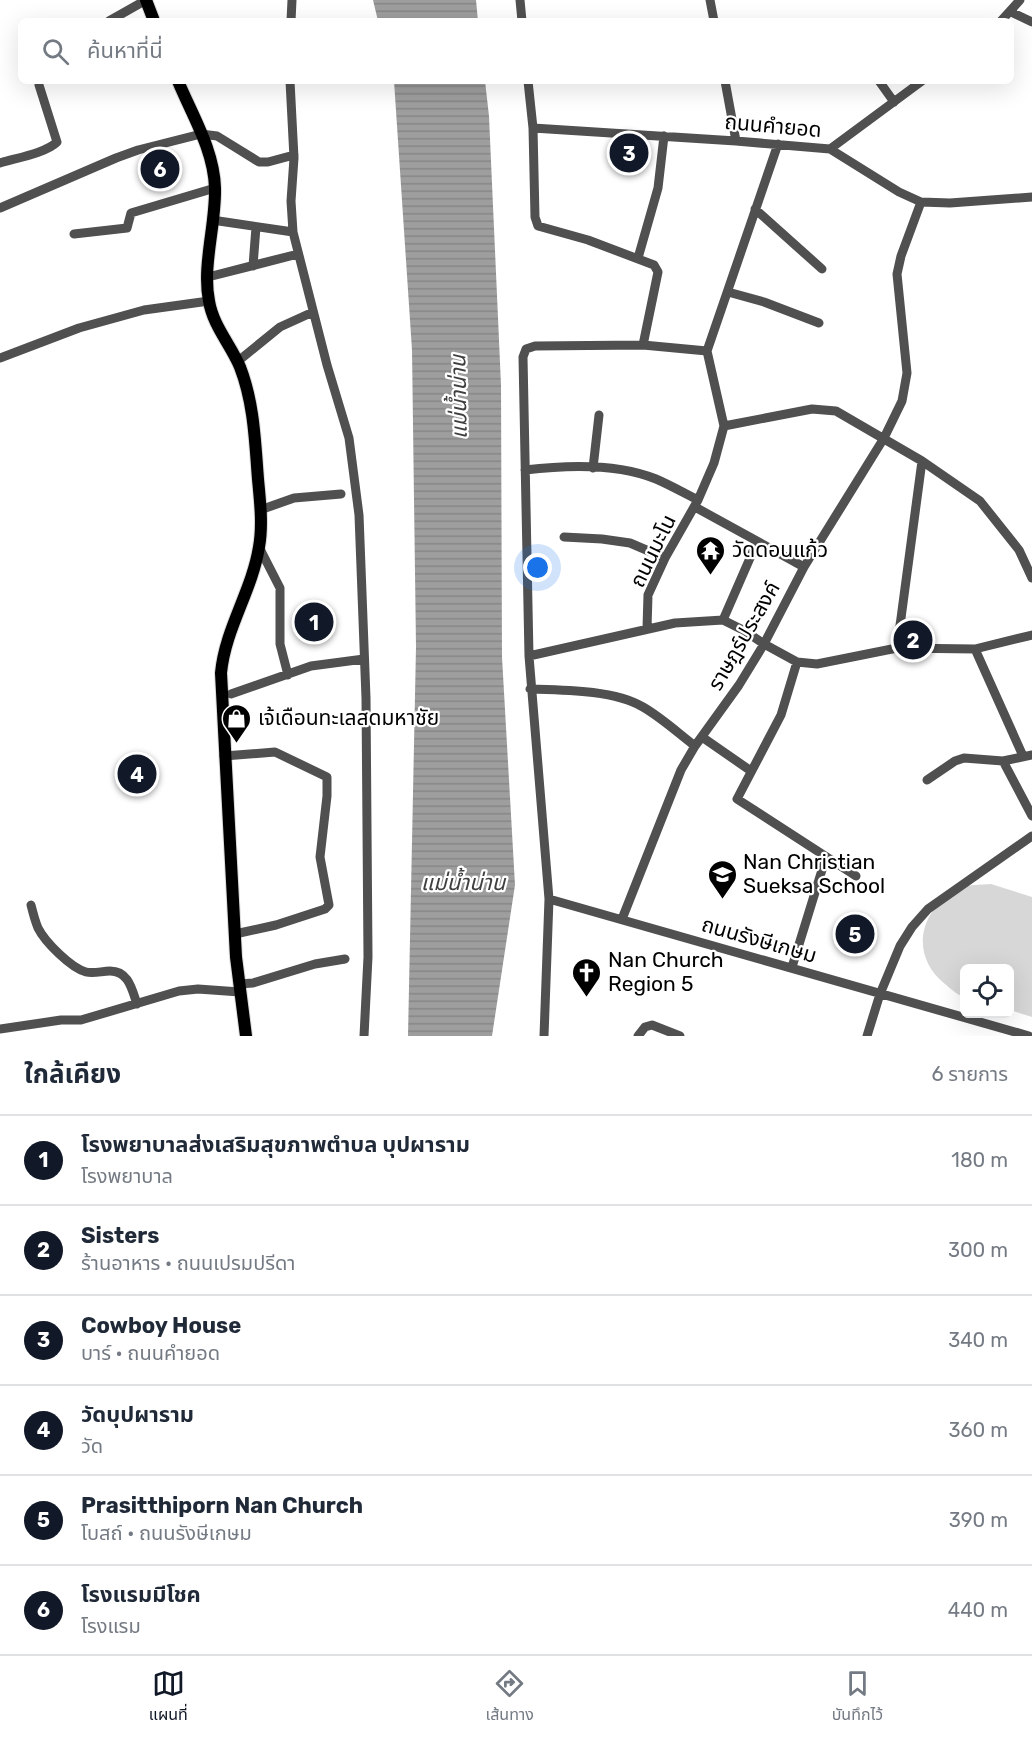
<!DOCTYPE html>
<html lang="th">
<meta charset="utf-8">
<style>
:root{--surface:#fff;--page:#f2f2f3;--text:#1f2937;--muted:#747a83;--line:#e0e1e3;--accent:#111827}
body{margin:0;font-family:Rubik,"Noto Sans Thai",sans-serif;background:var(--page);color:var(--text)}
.controls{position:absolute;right:18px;bottom:18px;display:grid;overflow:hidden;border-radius:9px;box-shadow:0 6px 24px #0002}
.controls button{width:54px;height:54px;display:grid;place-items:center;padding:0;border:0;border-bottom:2px solid var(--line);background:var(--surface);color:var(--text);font:30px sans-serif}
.you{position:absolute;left:538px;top:568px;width:21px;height:21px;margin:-15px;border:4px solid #fff;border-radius:50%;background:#1a73e8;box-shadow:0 0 0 9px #1a73e833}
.badge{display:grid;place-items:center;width:39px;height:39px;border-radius:50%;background:var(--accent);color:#fff;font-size:20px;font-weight:700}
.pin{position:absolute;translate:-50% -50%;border:3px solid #fff;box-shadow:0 2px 6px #0006}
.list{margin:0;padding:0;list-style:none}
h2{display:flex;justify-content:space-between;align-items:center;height:78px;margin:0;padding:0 24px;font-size:26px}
h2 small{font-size:20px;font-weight:400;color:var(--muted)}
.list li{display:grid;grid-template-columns:39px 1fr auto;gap:18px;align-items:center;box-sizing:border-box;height:90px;padding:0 24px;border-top:2px solid var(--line)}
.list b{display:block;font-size:22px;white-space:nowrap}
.list p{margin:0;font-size:20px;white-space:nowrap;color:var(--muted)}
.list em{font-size:20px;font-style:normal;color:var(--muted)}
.icon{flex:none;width:33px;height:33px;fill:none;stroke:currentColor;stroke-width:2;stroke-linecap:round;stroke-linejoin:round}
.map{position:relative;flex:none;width:1032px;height:1036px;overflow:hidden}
.search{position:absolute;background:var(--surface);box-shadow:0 6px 24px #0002;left:18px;right:18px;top:18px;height:66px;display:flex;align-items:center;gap:15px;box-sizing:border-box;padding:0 21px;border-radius:9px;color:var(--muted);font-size:22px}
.sheet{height:618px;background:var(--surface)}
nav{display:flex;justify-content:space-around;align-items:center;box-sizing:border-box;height:84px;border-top:2px solid var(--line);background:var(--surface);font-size:16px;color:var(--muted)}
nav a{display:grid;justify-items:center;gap:3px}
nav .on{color:var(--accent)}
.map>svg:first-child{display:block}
</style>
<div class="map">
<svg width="1032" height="1036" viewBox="0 0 1032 1036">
<defs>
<pattern id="water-rules" width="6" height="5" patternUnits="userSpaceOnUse" patternTransform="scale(1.5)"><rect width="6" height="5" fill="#9e9e9e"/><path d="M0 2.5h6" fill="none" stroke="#868686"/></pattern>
</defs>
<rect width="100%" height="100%" fill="#fff"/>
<path fill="#d7d7d7" d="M991,884L1032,897V1017L1010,1010V969H964V997C956,994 951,989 945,984C909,955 919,909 959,889C967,884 981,885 991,884Z"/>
<path fill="url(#water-rules)" d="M373,0H476L478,21H378Z
M394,81H485L489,116L501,385L502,657L515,885L492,1036H408L416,647L412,350Z"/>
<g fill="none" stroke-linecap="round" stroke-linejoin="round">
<defs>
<path id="major" d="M146,0L154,21
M178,81C192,115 214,150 215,188C216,224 202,266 209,301C213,326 231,345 240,367C254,403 255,441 258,479C260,501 263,525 259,547C252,591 225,629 221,673L236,957L246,1036"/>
</defs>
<use href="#major" stroke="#dbdbdb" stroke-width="14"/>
<path stroke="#505050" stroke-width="9" d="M520,0L522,21
M710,0L714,21
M1011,12L1032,22
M109,21L146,0
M291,21L292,0
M1001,21L1020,0
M290,81L294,158L291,201L293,232L327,365L349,438L359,515L366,698L368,957L364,1036
M528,81L533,128L535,217L538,226L588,240L654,265L658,272L643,345
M725,81L736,141
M879,81L894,102
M533,128L736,141L830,149L899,192L921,202L950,203L1032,197
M830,149L922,81
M0,163C16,158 46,153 57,142L39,85
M0,208L116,158L138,150L201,134L217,136L259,162H268L294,155
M755,209L822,269
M212,220L293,232
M74,234L127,228L131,213L215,188
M638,258L658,188L664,136
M253,266L256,227
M208,277L298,254
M728,292L764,302L819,323
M0,358L79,328L144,310L209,301
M237,362L280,327L313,312
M724,426L812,409L836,411L922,461L980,501L1019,550L1032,578
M593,468L599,415
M525,470C566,465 617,463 656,479C670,485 684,493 698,500
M695,507L804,567
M260,510L294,498L341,494
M564,537L602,539L630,543L665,558
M259,547L280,588V644L288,675
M723,620L757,542
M647,628L648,595L665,558L698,500L714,463L724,426L707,351L778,144
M897,648L922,461
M975,649L1023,756
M529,656L523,357L526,349L535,346L643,345L707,351
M797,662L781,715L737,799L856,876
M530,689C564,690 614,690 643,707C662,718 678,733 695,746
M231,694L311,666L364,659
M702,737L751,771
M224,756L275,752L327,777V796L320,857L329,905L325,909L276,925L235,934
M1003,761L1032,816
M927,780L955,761L964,758L1003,761L1032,755
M549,899L1029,1036
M31,905C33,913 35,921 38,928C45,942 71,968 86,972C94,974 102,971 110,971C129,971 132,990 137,1004
M622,919L681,770L695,746L739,685L764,644L804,567L884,438L902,401L907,373L897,274L901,256L921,202
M792,967L826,857
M239,984L253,983L315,964L345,959
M0,1029L61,1020H81L179,991L198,989L240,992
M544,1036L549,899L529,656L675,623L723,620L745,631L764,644L797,662L817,664L897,648L975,649L1032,635
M638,1036L645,1027L652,1025L680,1036
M867,1036L880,994L900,946L912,927L928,909L1032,836"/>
<use href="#major" stroke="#000" stroke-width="12"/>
</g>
<defs>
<symbol id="temple-pin" viewBox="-11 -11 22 30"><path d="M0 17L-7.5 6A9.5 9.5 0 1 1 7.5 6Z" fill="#000" stroke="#fff"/><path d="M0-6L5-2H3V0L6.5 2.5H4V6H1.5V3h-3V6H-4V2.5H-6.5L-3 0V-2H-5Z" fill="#fff"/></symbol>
<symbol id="shop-pin" viewBox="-11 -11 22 30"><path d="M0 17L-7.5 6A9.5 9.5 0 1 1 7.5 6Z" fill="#000" stroke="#fff"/><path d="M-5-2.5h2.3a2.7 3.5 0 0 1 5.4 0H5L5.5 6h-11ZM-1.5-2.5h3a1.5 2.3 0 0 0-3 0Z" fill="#fff"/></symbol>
<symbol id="school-pin" viewBox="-11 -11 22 30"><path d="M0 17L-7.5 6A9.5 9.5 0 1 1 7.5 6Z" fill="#000" stroke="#fff"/><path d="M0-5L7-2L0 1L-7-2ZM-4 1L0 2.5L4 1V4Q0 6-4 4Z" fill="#fff"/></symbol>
<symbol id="church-pin" viewBox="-11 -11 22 30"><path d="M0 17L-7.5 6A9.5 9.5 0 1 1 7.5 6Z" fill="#000" stroke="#fff"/><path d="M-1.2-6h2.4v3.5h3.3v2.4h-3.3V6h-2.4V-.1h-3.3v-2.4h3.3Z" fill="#fff"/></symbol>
</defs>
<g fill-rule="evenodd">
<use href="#temple-pin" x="694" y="534" width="33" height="45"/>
<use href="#shop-pin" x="220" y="702" width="33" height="45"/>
<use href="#school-pin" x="706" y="858" width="33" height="45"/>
<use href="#church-pin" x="570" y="956" width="33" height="45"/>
</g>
<g text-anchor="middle" stroke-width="4.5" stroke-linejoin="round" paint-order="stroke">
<g font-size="21" fill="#000" stroke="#fff">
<text transform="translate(773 126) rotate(5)" y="7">ถนนคำยอด</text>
<text transform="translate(653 551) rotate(-64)" y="7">ถนนมะโน</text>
<text transform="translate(744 636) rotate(-60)" y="7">ราษฎร์ประสงค์</text>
<text transform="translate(759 940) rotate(16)" y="7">ถนนรังษีเกษม</text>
</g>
<g font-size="21" fill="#000" stroke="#fff" text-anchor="start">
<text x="732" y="557">วัดดอนแก้ว</text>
<text x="258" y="725">เจ้เดือนทะเลสดมหาชัย</text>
<text x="743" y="869">Nan Christian<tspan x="743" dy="24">Sueksa School</tspan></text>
<text x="608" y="967">Nan Church<tspan x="608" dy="24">Region 5</tspan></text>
</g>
<g font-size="22" font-style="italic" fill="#3f3f3f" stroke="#fff">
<text transform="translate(458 397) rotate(-91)" y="8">แม่น้ำน่าน</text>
<text x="463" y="890">แม่น้ำน่าน</text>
</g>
</g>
</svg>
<div class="controls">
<button><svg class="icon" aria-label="locate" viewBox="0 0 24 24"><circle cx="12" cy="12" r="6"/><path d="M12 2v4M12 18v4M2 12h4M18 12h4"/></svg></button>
</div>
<div class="you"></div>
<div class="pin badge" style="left:314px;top:622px">1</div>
<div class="pin badge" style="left:913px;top:640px">2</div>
<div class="pin badge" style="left:629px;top:153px">3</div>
<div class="pin badge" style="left:137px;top:774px">4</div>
<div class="pin badge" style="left:855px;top:934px">5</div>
<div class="pin badge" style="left:160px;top:169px">6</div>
<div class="search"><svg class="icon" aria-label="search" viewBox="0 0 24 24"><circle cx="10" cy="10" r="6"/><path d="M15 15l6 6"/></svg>ค้นหาที่นี่</div>
</div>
<section class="sheet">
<h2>ใกล้เคียง<small>6 รายการ</small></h2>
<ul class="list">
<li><span class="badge">1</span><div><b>โรงพยาบาลส่งเสริมสุขภาพตำบล บุปผาราม</b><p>โรงพยาบาล</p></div><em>180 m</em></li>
<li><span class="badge">2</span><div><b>Sisters</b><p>ร้านอาหาร · ถนนเปรมปรีดา</p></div><em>300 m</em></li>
<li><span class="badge">3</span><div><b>Cowboy House</b><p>บาร์ · ถนนคำยอด</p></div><em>340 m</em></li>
<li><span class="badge">4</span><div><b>วัดบุปผาราม</b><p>วัด</p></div><em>360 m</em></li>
<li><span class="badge">5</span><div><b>Prasitthiporn Nan Church</b><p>โบสถ์ · ถนนรังษีเกษม</p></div><em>390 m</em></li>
<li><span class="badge">6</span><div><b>โรงแรมมีโชค</b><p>โรงแรม</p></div><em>440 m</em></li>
</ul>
</section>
<nav>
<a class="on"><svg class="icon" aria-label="map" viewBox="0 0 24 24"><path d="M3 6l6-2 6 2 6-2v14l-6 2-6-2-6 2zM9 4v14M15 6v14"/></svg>แผนที่</a>
<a><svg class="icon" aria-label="directions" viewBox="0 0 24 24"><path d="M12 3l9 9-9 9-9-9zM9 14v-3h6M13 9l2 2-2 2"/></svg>เส้นทาง</a>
<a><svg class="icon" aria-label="saved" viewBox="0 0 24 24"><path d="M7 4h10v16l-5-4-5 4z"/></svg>บันทึกไว้</a>
</nav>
